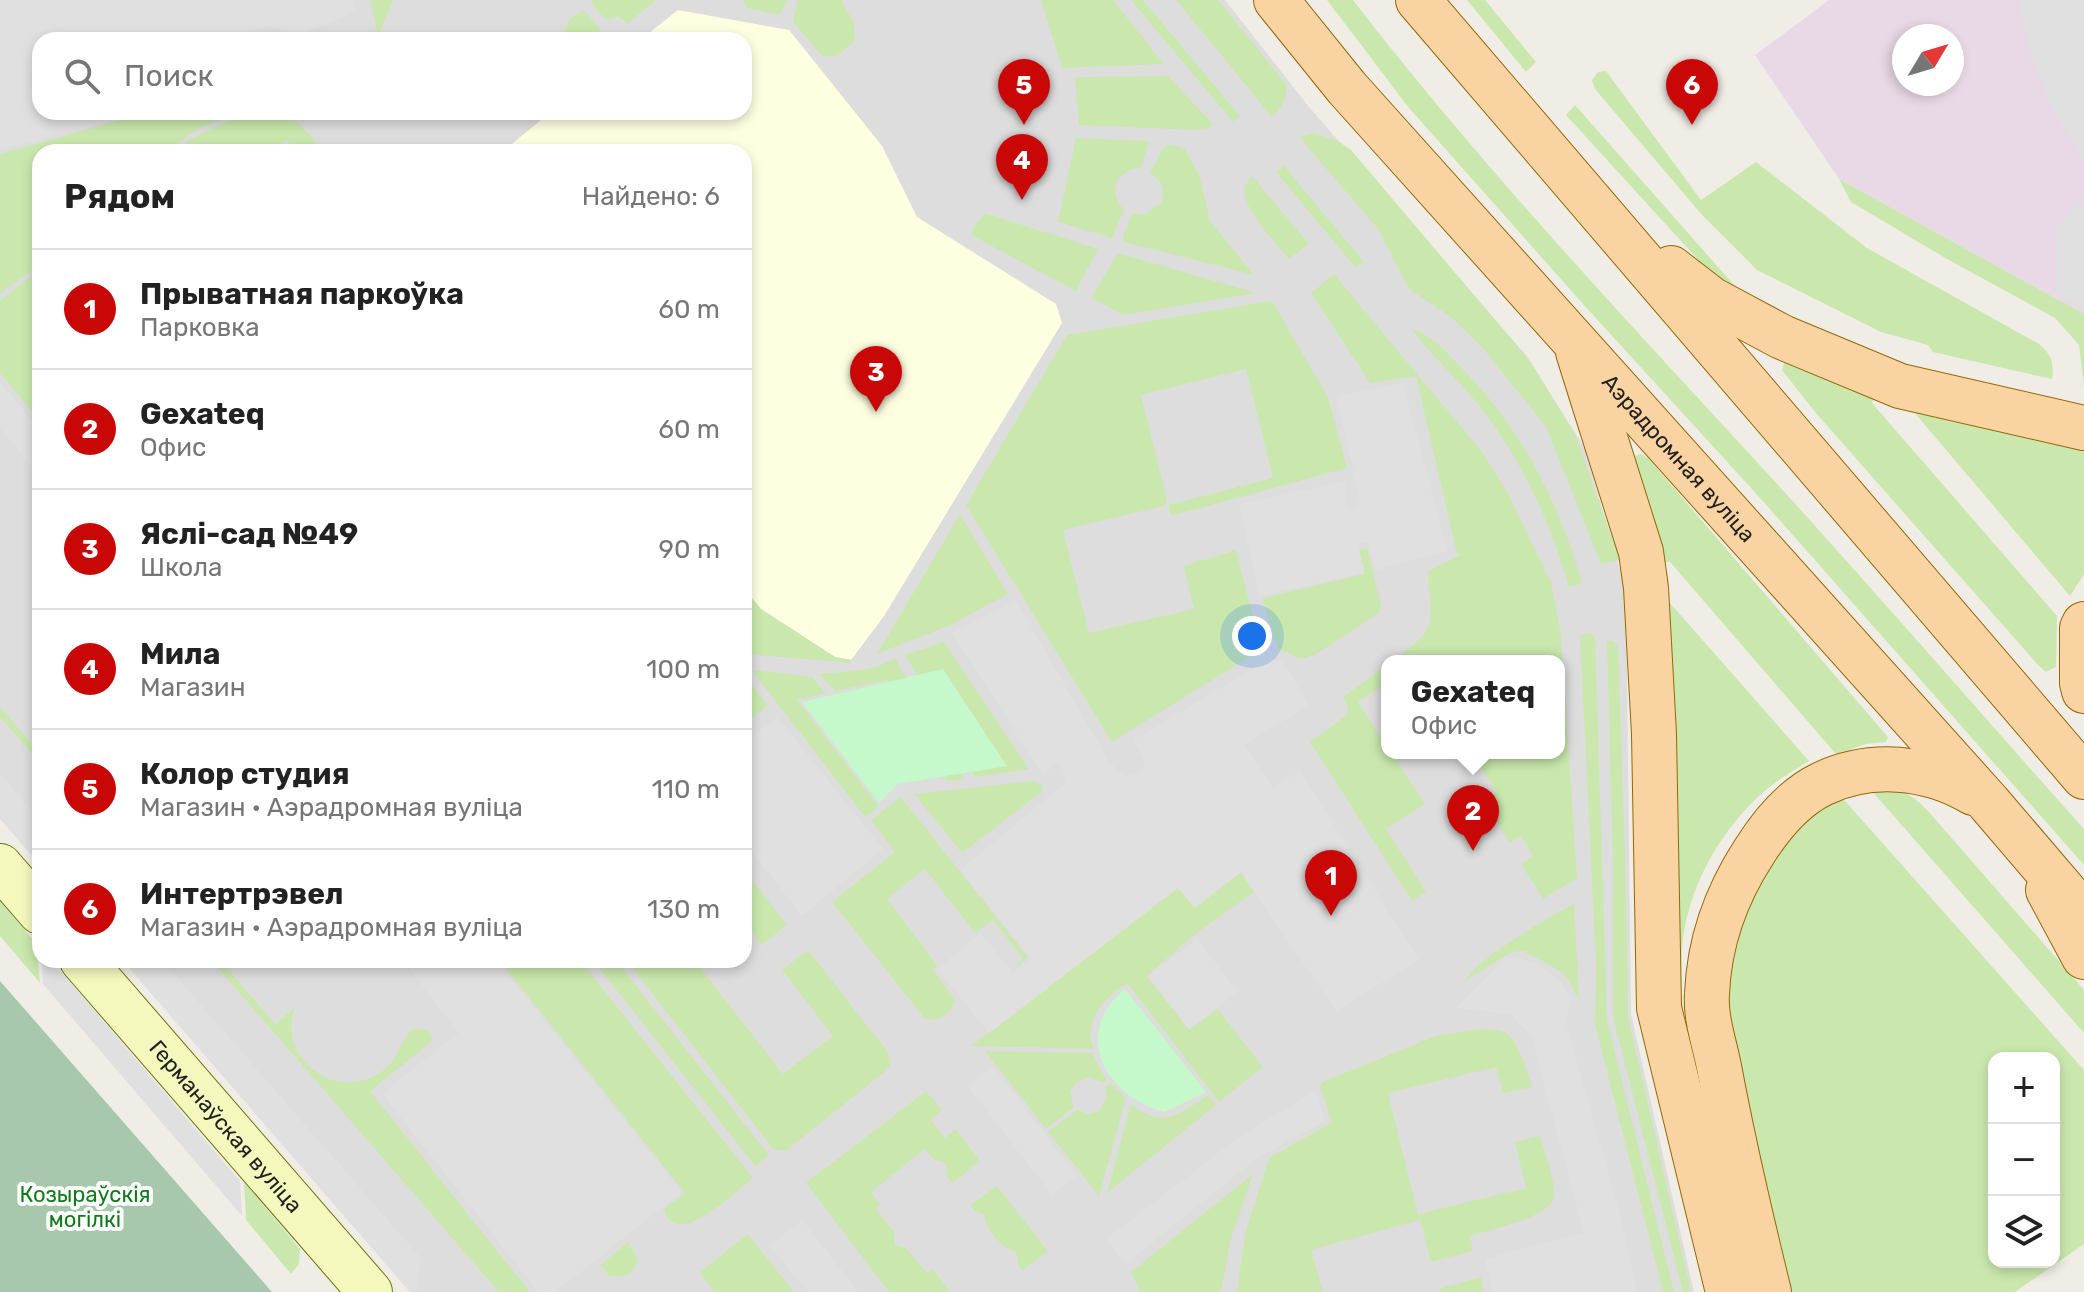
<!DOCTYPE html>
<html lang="ru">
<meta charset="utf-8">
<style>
:root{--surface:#fff;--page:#f6f6f6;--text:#222;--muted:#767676;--line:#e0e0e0;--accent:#c90707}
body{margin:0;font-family:Rubik,sans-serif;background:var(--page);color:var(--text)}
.controls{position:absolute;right:24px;bottom:24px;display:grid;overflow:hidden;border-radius:16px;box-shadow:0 4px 12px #0003}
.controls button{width:72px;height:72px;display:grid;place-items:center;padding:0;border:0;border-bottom:2px solid var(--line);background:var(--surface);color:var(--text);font:40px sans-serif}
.compass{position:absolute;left:1892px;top:24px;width:72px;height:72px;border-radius:50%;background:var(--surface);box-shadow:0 4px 12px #0003;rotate:52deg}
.you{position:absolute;left:1252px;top:636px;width:28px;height:28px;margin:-20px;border:6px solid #fff;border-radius:50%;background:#1a73e8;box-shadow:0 0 0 12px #1a73e833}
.badge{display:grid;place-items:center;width:52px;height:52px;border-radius:50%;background:var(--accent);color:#fff;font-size:26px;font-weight:700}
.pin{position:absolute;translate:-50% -66px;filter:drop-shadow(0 2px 4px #0008)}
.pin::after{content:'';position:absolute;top:42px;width:28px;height:24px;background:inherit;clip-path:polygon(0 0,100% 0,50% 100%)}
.popup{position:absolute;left:1381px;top:655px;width:184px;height:104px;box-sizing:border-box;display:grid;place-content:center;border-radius:16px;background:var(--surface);filter:drop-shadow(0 2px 6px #0005);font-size:26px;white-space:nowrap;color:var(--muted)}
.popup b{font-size:30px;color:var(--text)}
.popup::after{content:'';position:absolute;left:50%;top:100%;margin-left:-16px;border:16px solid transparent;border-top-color:var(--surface)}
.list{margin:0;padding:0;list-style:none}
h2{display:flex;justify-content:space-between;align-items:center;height:104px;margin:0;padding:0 32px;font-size:34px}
h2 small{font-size:26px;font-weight:400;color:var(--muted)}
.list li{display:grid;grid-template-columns:52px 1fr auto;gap:24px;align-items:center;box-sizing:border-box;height:120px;padding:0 32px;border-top:2px solid var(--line)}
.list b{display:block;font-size:30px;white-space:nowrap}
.list p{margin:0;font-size:26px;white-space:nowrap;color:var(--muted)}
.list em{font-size:26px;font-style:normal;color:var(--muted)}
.icon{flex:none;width:44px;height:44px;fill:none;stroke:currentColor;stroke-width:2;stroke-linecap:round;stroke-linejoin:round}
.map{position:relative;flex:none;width:2084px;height:1292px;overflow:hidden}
.search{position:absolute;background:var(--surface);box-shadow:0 4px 12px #0003;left:32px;top:32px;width:720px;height:88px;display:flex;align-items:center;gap:20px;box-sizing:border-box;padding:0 28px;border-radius:24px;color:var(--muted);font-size:30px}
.panel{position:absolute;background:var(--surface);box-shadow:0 4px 12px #0003;left:32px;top:144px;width:720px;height:824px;border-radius:24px}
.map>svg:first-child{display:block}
</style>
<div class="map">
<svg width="2084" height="1292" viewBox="0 0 2084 1292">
<rect width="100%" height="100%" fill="#f0ede6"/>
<path fill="#dedddd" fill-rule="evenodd" d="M0,0H1225L1309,107L1526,355L1584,447L1626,591L1631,1014L1694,1292H410L132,960H744V152H40V850L0,802ZM40,40H744V112H40ZM1387,661H1559V753H1387Z"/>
<path fill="#e9d9e6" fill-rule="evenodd" d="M1829,0H2084V314L1839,179L1755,55ZM1904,36H1952V84H1904Z"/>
<path fill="#fefee1" d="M678,10L789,30L882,146L917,217L1056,304L1062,323L884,616L851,660L835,657L761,609L744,589V152H502L551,112H744V40H640Z"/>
<path fill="#cae8ae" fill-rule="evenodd" d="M370,0H393L378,36Z
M591,0H655V1L628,23L618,17L607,20L597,11Z
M743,0H788L781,13L776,14L746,8Z
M798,0H841L854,23L855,41L837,56H822L793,22Z
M1041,0H1113L1164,64L1062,68Z
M1131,0H1143L1240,116L1233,122Z
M1176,0H1218L1286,84C1288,97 1282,109 1272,117Z
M1327,0H1353C1485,171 1633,327 1779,486C1882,599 1982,715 2084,829V865L1761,499L1583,304L1409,108Z
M1467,0H1485L1536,62L1526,72Z
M584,10L599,27L602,40H560L570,19Z
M1606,71L1701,200L1756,162L1867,248L2039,344C2052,355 2054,363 2052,379L1933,352L1928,345L1881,332L1757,270L1702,215L1595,89L1592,80L1598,72Z
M1168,76L1212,123L1210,128L1196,130L1079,125L1075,77Z
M1575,105L1734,285L1766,305L1889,362L1887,372L1773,322L1749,306L1712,275L1566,115Z
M149,112H237L194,131L168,152H40V264L0,294V154Z
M252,112C292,112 300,121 323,152H297L287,140L272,152H174C197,132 224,123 252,112Z
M1314,133L1338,141L1351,150L1530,361L1575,434L1620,560L1601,564L1546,427L1481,346L1451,317L1409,289L1378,229L1299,137Z
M1076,138L1149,141L1141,168C1115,170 1107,191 1124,210L1112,238L1058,222Z
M1170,144L1185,149L1200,177L1210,221L1254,275L1124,242L1123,236L1132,213L1144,215L1161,203C1166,190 1161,180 1150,173L1163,148Z
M1284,166L1364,262L1356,268L1276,172Z
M1252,176L1309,244L1289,259C1277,244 1240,207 1245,187C1246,183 1250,180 1252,176Z
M1839,179L2084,314V386L2079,345L2055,318L1947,259L1851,202Z
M985,213L1098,249L1076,291L971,235L974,226Z
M1118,253L1256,293L1123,315L1091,298Z
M40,269V421L0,373V301Z
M1334,274L1483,453L1508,494L1551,582L1561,635L1577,878L1543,899L1521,864L1533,856L1521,836L1510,843L1484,802L1497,792L1471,753H1559V661H1393C1441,625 1430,626 1428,571L1460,555L1457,554L1416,376L1370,383L1311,293Z
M1272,301L1328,397L1347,468L1171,516L1168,505L1273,478L1246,369L1141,395L1167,500L1164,506L1063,530L1089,633L1194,609L1184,566L1236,550L1260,644L1251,656L1112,742L966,505L1067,335Z
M1411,328C1431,335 1445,350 1459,365C1521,428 1558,499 1582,583L1569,587C1549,518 1521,458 1476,402C1455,376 1430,355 1411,328Z
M1785,360L1873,397L1872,403L2057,616L2056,667L2046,672L2039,666L1815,412L1782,370Z
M1908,405L2084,449V574L2070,596Z
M1641,454L1648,458L1888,737L1886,742L1866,744L1836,754L1670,562H1660L1632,462L1635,456Z
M960,514L1008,594L948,626L877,654Z
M1367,548L1381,605L1379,613L1319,652L1306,658H1297L1278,648L1262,598L1365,574L1359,550Z
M744,589L761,609L835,657L851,660V663L744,654Z
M1670,603L1809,761C1795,770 1780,778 1767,789C1721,828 1686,889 1682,950C1680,979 1683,1008 1686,1037L1678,1029L1663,604Z
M1590,633L1595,638L1607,1020L1674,1292H1663L1595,1025L1596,965L1580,635Z
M1607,641H1613L1618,647L1625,852L1628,1016L1691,1292H1683L1613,1017V869Z
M944,642L1029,769L975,777L905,655Z
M895,658L964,779L947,781L887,680L835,691L819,674C847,671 871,673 895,658Z
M1387,665V683L1358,702L1387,746V753H1391L1425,804L1386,829L1426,892L1412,901L1310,742L1347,715L1348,707L1343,697Z
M757,670L813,677L825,693L797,700L879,807L865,817L753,672Z
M744,675L768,706L744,724Z
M0,707L40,753V763L0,717Z
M1034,781L1042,785L1043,791L962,853L914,794Z
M1870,789C1898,790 1909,790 1929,812L2084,990V1033Z
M1838,793L2084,1070V1244L2015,1292H1790L1720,1019L1723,958L1780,837ZM1994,1058H2054V1262H1994Z
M901,797L1028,957L1014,969L1023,958L993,920L975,933L925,869L887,899L938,966L933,970L955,999C953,1013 939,1022 925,1019L832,902L895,852L871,820Z
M744,870L787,925L762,945L744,922Z
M1241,872L1254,892L1194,935L1147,976L1189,1030L1218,1009L1263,1067L1219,1102L1127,983C1106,998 1081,1021 1094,1049L971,1046L1178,888L1195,907Z
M0,901L36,943L40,983L0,936Z
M1574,903L1579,999L1564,973L1523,951L1512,952L1465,981C1478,957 1548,919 1574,903Z
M808,950L888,1052L891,1064L883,1073L787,1150H774L626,960H694L783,1074L833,1036L782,970Z
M211,960H220L275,1024L295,1007C277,1052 326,1097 370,1078C400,1066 395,1044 414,1028L428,1030L432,1039L429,1044L370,1091L530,1292H499Z
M499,960H580L753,1178C736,1191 675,1252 664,1209L685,1193Z
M593,960H616L769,1155L755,1166Z
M1480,1029C1486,1030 1494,1029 1500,1030C1517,1034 1527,1071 1532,1087L1503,1093L1496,1067L1388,1093L1418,1214L1526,1188L1515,1142L1540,1136C1544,1151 1557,1184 1554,1198C1548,1218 1489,1230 1470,1236L1473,1251L1431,1262L1420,1220L1311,1250L1323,1292H1237L1246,1230L1269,1158L1332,1122L1320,1086L1323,1082L1436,1036Z
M985,1051L1093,1053L1099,1068L1107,1079L1103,1083L1088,1077L1076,1083L1070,1092L1074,1107L1046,1129Z
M1110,1083L1126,1098L1099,1196L1048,1132L1077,1110L1089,1114L1099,1111L1107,1097L1105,1087Z
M926,1091L942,1110L931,1120L945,1138L956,1129L980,1161L952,1183L947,1177L946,1163L933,1159L925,1149L871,1192L880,1204L876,1209L894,1232L895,1245L906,1248L927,1273L933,1269L950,1292H889L806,1183Z
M1208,1095L1216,1105L1107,1193L1131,1104C1162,1130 1180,1114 1208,1095Z
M1253,1174L1230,1242L1221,1292H1140L1131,1272Z
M244,1182L300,1249L299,1264L291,1274L246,1220Z
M997,1186L1048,1251L1022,1271L1019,1266L1016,1252C999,1246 987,1231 984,1214L975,1211L970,1205Z
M748,1234L794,1292H715L699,1273Z
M628,1242L638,1258L634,1270L625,1276H610L600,1265Z
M1481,1277L1484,1292H1440L1439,1289Z"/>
<path fill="#a8c8ad" d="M0,981L272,1292H0Z"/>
<path fill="#c5f8ca" d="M943,669L1007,766L898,784L879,803L802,702Z
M1125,989L1206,1092L1165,1112C1106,1097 1070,1034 1125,989Z"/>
<path fill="#e0e0e0" d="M0,0H352L356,12L298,35L270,26L222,40H40V112H124L106,123L0,149Z
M2018,0H2084V158L2052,109L2028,45Z
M2080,202L2084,206V310L2056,295V228Z
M0,383L40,430V476L0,428Z
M1403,383L1447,551L1376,570L1369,542L1357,544L1364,573L1260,596L1239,504L1345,481L1348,511L1354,510L1360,502L1337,396Z
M1016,601L1110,763L1125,776L1142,771L1145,763L1133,740L1271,658L1284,663L1309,705L1244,745L1273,788L1300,771L1419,960L1336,1011L1241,872L1195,908L1178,888L989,1033L937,969L981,933L1013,973L1031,958L960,870L1068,781L1059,763L1043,774L952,633Z
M777,717L883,849L802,916L744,841V743Z
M0,774L40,820V865L0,819Z
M1197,939L1238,992L1189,1029L1148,976Z
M1513,958L1538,963L1561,982L1571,999L1566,1023L1621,1219L1637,1292H1493L1485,1259L1584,1232L1531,1035L1510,1014L1456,1008L1504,960Z
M42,960H51L240,1181L242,1216L43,984Z
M122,960H162L420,1257L418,1292H410Z
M402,960H496L682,1192L555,1292H538L382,1093L459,1033Z
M993,1067L1077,1176L1052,1195L968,1086Z
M1314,1091L1325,1121L1256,1159L1126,1264L1106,1239L1242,1135Z
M802,1220L859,1292H807L770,1245Z"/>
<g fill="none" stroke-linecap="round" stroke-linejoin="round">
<defs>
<g id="secondary">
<path d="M0,866L40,912"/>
<path id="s1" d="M82,960L370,1292"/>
</g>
<g id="primary">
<path id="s2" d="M1276,0L1347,88L1989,803L2084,914"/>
<path d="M1418,0L2084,777"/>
<path d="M1671,268L1711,299L1782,337L1900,386L2084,428"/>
<path d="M1578,352L1641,552L1646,588L1654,734L1659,1008L1728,1292"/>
<path d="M2084,624L2082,628V683L2084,691"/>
<path d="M2048,890L2084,957"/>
<path d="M1769,1292C1751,1219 1734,1146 1720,1072C1716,1048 1705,1019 1707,994C1709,943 1726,895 1754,852C1771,825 1793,798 1822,784C1870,761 1928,766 1973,793"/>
</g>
</defs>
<use href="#secondary" stroke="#697509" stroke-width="46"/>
<use href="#primary" stroke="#966705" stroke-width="46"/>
<use href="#secondary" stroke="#f4f8bd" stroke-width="44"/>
<use href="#primary" stroke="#f9d4a2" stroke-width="44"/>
</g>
<g text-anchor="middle" stroke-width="8" stroke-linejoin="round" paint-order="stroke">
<g font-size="22" fill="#202020" stroke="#fff">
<text dy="8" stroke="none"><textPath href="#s2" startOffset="610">Аэрадромная вуліца</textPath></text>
<text dy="8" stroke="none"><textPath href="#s1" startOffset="220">Германаўская вуліца</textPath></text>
</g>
<g font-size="22" fill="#0f7c19" stroke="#fff">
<text x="85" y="1202">Козыраўскія<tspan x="85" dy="25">могілкі</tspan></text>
</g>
</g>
</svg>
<div class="controls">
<button>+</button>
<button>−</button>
<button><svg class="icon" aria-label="layers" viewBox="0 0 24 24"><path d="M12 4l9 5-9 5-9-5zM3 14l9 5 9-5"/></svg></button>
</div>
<svg class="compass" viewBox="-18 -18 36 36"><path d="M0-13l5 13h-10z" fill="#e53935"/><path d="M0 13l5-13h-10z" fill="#767676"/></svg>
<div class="you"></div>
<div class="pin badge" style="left:1331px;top:916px">1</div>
<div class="pin badge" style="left:1473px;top:851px">2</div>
<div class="popup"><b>Gexateq</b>Офис</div>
<div class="pin badge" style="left:876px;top:412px">3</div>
<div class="pin badge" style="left:1022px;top:200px">4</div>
<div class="pin badge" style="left:1024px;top:125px">5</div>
<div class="pin badge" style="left:1692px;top:125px">6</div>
<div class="search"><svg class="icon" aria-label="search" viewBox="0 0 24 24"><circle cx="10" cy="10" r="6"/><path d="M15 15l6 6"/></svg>Поиск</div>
<section class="panel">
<h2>Рядом<small>Найдено: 6</small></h2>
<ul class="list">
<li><span class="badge">1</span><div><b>Прыватная паркоўка</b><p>Парковка</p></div><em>60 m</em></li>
<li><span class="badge">2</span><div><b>Gexateq</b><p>Офис</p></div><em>60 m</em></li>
<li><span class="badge">3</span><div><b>Яслі-сад №49</b><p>Школа</p></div><em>90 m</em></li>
<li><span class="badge">4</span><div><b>Мила</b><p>Магазин</p></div><em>100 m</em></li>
<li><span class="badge">5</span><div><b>Колор студия</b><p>Магазин · Аэрадромная вуліца</p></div><em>110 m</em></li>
<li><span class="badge">6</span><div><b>Интертрэвел</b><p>Магазин · Аэрадромная вуліца</p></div><em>130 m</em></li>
</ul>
</section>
</div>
